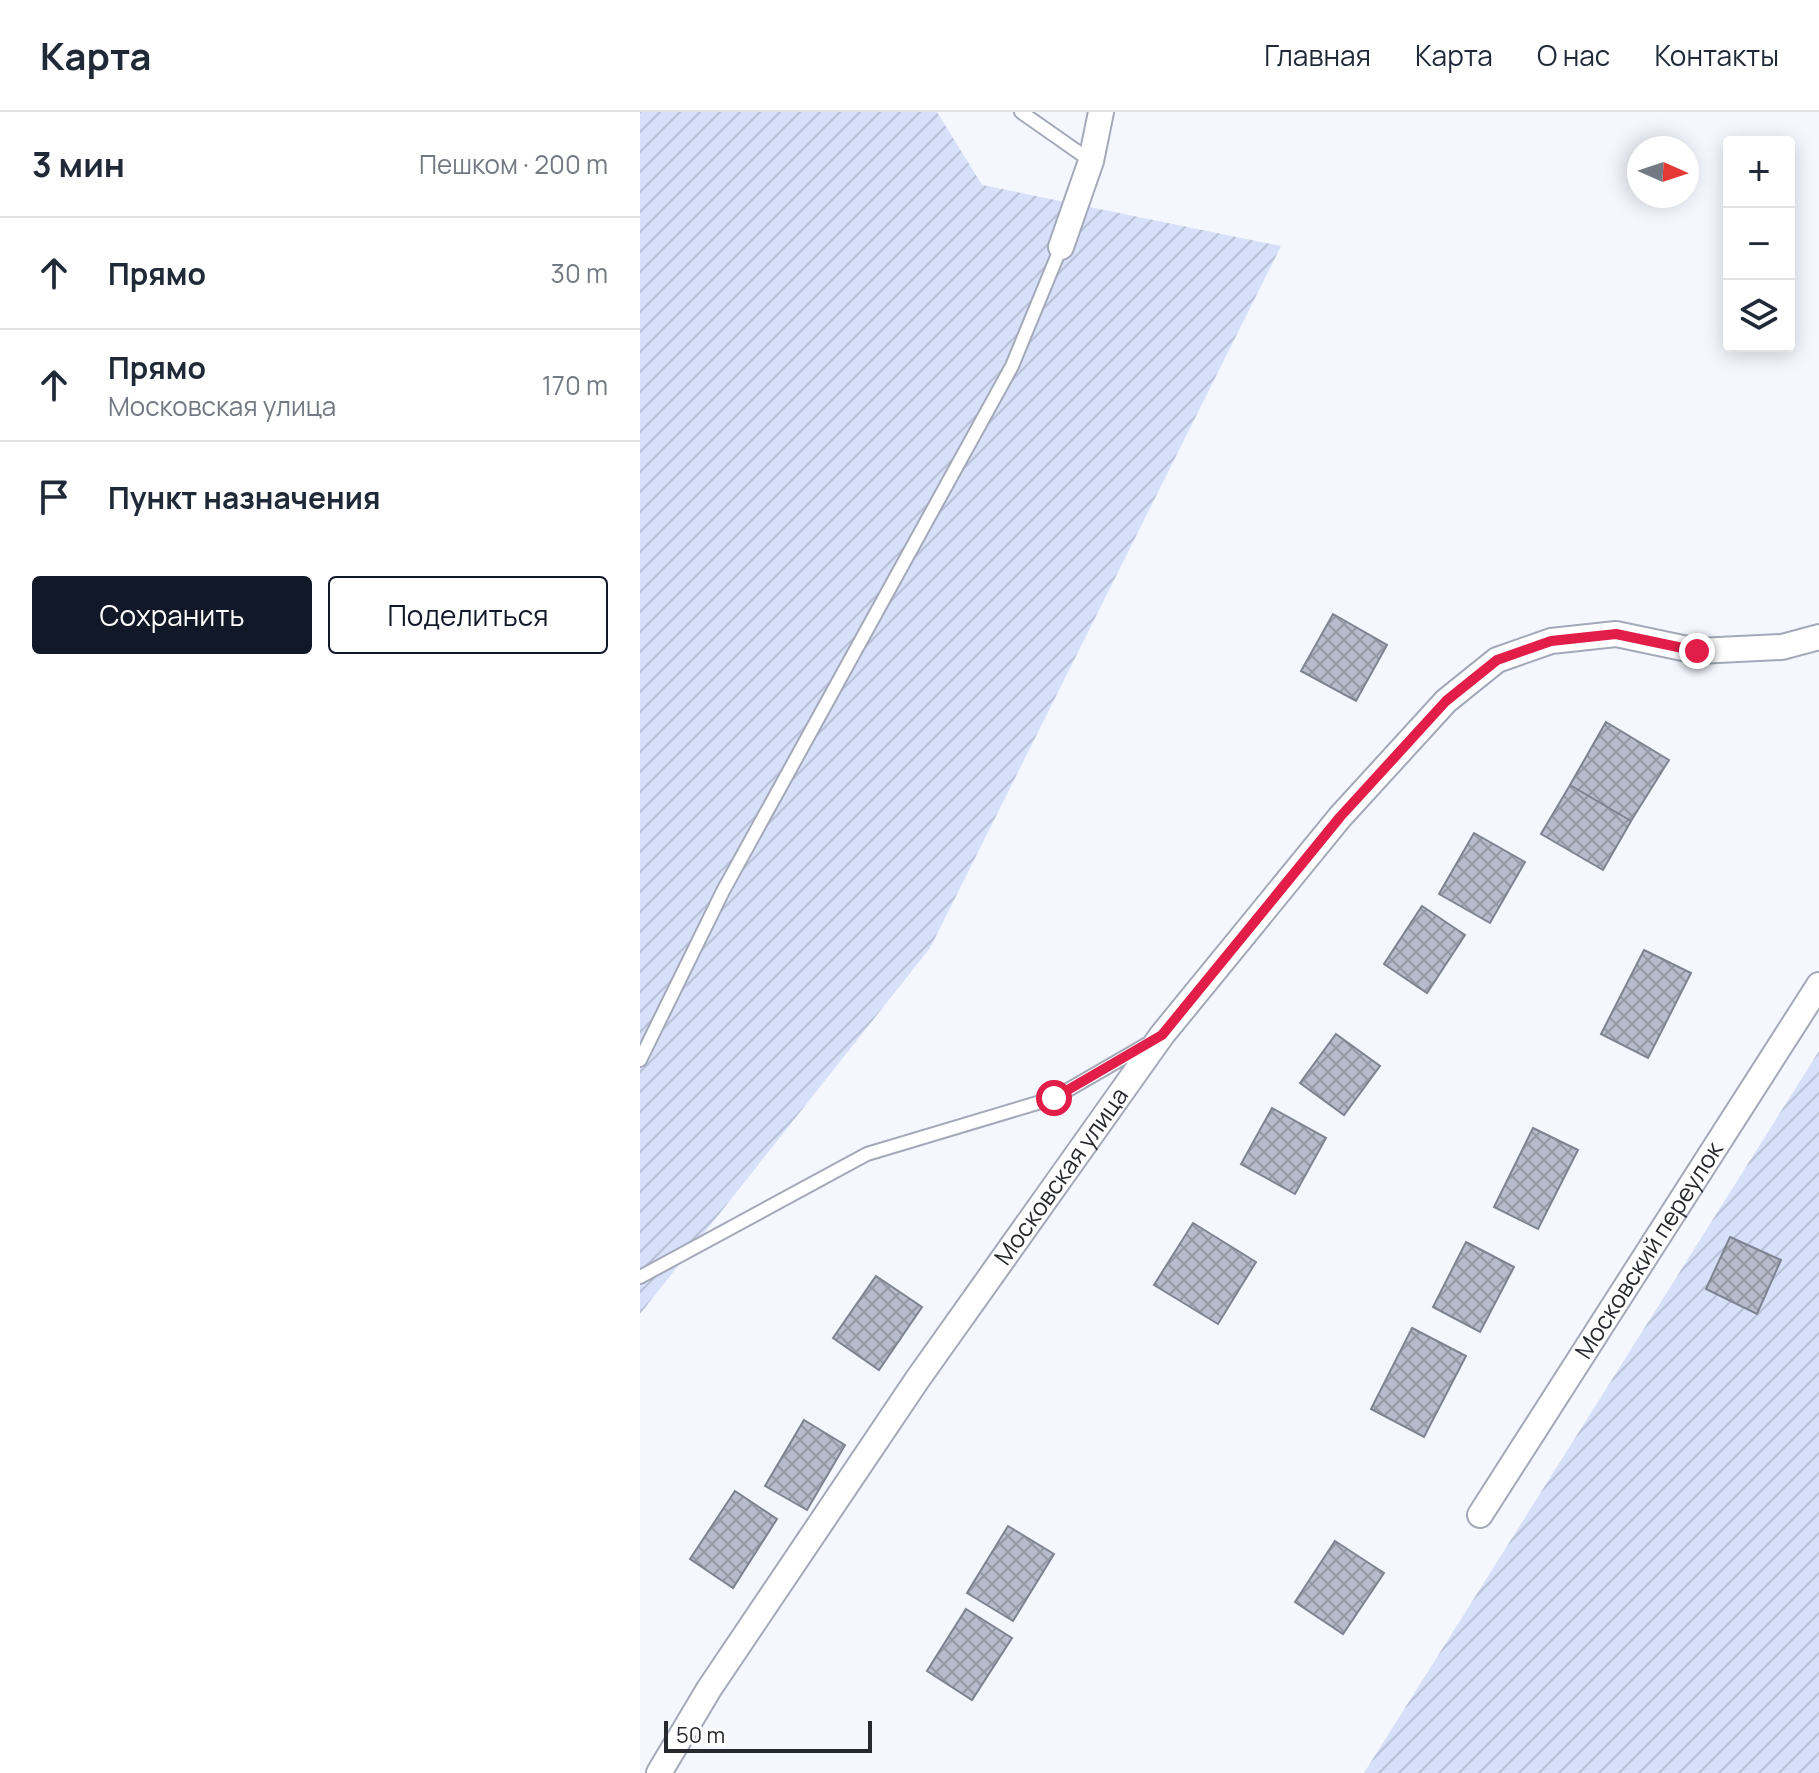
<!DOCTYPE html>
<html lang="ru">
<meta charset="utf-8">
<style>
:root{--surface:#fff;--page:#f6f6f7;--text:#1f2937;--muted:#747a83;--line:#e0e1e3;--accent:#111827}
body{margin:0;font-family:Manrope,sans-serif;background:var(--page);color:var(--text)}
.controls{position:absolute;right:24px;top:24px;display:grid;overflow:hidden;border-radius:8px;box-shadow:0 4px 20px #0003}
.controls button{width:72px;height:72px;display:grid;place-items:center;padding:0;border:0;border-bottom:2px solid var(--line);background:var(--surface);color:var(--text);font:40px sans-serif}
.compass{position:absolute;left:987px;top:24px;width:72px;height:72px;border-radius:50%;background:var(--surface);box-shadow:0 4px 20px #0003;rotate:93deg}
.scale{position:absolute;left:24px;bottom:20px;width:208px;box-sizing:border-box;padding-left:8px;border:4px solid #27292f;border-top:0;font-size:22px;line-height:28px;white-space:nowrap;color:#27292f;-webkit-text-stroke:6px #fff;paint-order:stroke}
.stop{position:absolute;width:24px;height:24px;margin:-18px;border:6px solid #e11d48;border-radius:50%;background:#fff}
.stop.end{background:#e11d48;border-color:#fff;box-shadow:0 2px 8px #0008}
.list{margin:0;padding:0;list-style:none}
h2{display:flex;justify-content:space-between;align-items:center;height:104px;margin:0;padding:0 32px;font-size:34px}
h2 small{font-size:26px;font-weight:400;color:var(--muted)}
.list li{display:grid;grid-template-columns:52px 1fr auto;gap:24px;align-items:center;box-sizing:border-box;height:112px;padding:0 32px;border-top:2px solid var(--line)}
.list b{display:block;font-size:30px;white-space:nowrap}
.list p{margin:0;font-size:26px;white-space:nowrap;color:var(--muted)}
.list em{font-size:26px;font-style:normal;color:var(--muted)}
.actions{display:flex;gap:16px;padding:24px 32px}
.actions a{flex:1;padding:18px 0;border:2px solid var(--accent);border-radius:8px;text-align:center;font-size:28px;color:var(--accent)}
.actions .main{background:var(--accent);color:#fff}
.icon{flex:none;width:44px;height:44px;fill:none;stroke:currentColor;stroke-width:2;stroke-linecap:round;stroke-linejoin:round}
.map{position:relative;flex:none;width:1179px;height:1661px;overflow:hidden}
header{display:flex;align-items:center;gap:48px;box-sizing:border-box;height:112px;padding:0 40px;background:var(--surface);border-bottom:2px solid var(--line)}
header strong{font-size:38px}
nav{display:flex;gap:44px;margin-inline-start:auto;font-size:28px}
main{display:flex}
aside{flex:1;background:var(--surface)}
.map>svg:first-child{display:block}
</style>
<header>
<strong>Карта</strong>
<nav><a>Главная</a><a>Карта</a><a>О нас</a><a>Контакты</a></nav>
</header>
<main>
<aside>
<h2>3 мин<small>Пешком · 200 m</small></h2>
<ul class="list">
<li><svg class="icon" aria-label="ahead" viewBox="0 0 24 24"><path d="M12 20V5M6 11l6-6 6 6"/></svg><div><b>Прямо</b></div><em>30 m</em></li>
<li><svg class="icon" aria-label="ahead" viewBox="0 0 24 24"><path d="M12 20V5M6 11l6-6 6 6"/></svg><div><b>Прямо</b><p>Московская улица</p></div><em>170 m</em></li>
<li><svg class="icon" aria-label="arrive" viewBox="0 0 24 24"><path d="M6 21V4h12l-3 4 3 4H6"/></svg><div><b>Пункт назначения</b></div></li>
</ul>
<div class="actions"><a class="main">Сохранить</a><a>Поделиться</a></div>
</aside>
<div class="map">
<svg width="1179" height="1661" viewBox="0 0 1179 1661">
<defs>
<pattern id="garden-furrows" width="10" height="10" patternUnits="userSpaceOnUse" patternTransform="scale(2)"><rect width="10" height="10" fill="#d6e0f9"/><path d="M-1 1l2-2M0 10L10 0M9 11l2-2" fill="none" stroke="#b8c0d6"/></pattern>
<pattern id="building-cross-hatch" width="8" height="8" patternUnits="userSpaceOnUse" patternTransform="scale(2)"><rect width="8" height="8" fill="#b6bccb"/><path d="M0 0l8 8M0 8l8-8" fill="none" stroke="#9499a5"/></pattern>
</defs>
<rect width="100%" height="100%" fill="#f5f7fe"/>
<path fill="url(#garden-furrows)" d="M0,0H297L342,73L641,134L290,836L0,1202Z
M1179,939V1661H724Z"/>
<path fill="url(#building-cross-hatch)" stroke="#7d8391" stroke-width="2" d="M693,502L747,533L716,589L661,559Z
M966,610L1029,648L991,709L930,673Z
M930,673L991,709L963,758L901,722Z
M834,721L885,750L850,811L799,782Z
M782,794L825,823L787,881L744,852Z
M1004,838L1051,861L1008,946L961,922Z
M696,922L740,954L704,1003L660,971Z
M632,996L686,1026L655,1082L601,1052Z
M893,1016L938,1038L898,1117L854,1095Z
M553,1111L616,1150L578,1212L514,1173Z
M1090,1125L1141,1148L1117,1202L1066,1177Z
M826,1130L874,1155L840,1220L793,1195Z
M236,1164L282,1195L239,1258L193,1226Z
M772,1216L826,1244L784,1325L731,1297Z
M164,1308L205,1333L167,1398L125,1374Z
M95,1379L137,1407L93,1476L50,1447Z
M368,1414L414,1442L373,1509L327,1481Z
M695,1429L744,1461L703,1522L655,1490Z
M326,1497L372,1526L332,1588L287,1559Z"/>
<g fill="none" stroke-linecap="round" stroke-linejoin="round">
<defs>
<path id="service" d="M381,0L451,49
M0,948L83,779L372,254L421,135
M0,1165L227,1042L414,986L509,931"/>
<g id="minor">
<path d="M421,135L451,49L461,0"/>
<path id="s1" d="M840,1403L1179,873"/>
<path id="s2" d="M19,1661L69,1577L277,1268L522,923L700,705L806,589L857,548L911,529L976,522L1057,539L1142,535L1179,525"/>
</g>
</defs>
<use href="#service" stroke="#a3a9b8" stroke-width="16"/>
<use href="#minor" stroke="#a3a9b8" stroke-width="28"/>
<use href="#service" stroke="#fff" stroke-width="12"/>
<use href="#minor" stroke="#fff" stroke-width="24"/>
</g>
<g fill="none" stroke-linecap="round" stroke-linejoin="round">
<path stroke="#e11d48" stroke-width="10" d="M414,986L522,923L700,705L806,589L857,548L911,529L976,522L1057,539"/>
</g>
<g text-anchor="middle" stroke-width="6" stroke-linejoin="round" paint-order="stroke">
<g font-size="24" fill="#27292f" stroke="#fff">
<text dy="8" stroke="none"><textPath href="#s2" startOffset="720">Московская улица</textPath></text>
<text dy="8" stroke="none"><textPath href="#s1" startOffset="314">Московский переулок</textPath></text>
</g>
</g>
</svg>
<div class="controls">
<button>+</button>
<button>−</button>
<button><svg class="icon" aria-label="layers" viewBox="0 0 24 24"><path d="M12 4l9 5-9 5-9-5zM3 14l9 5 9-5"/></svg></button>
</div>
<svg class="compass" viewBox="-18 -18 36 36"><path d="M0-13l5 13h-10z" fill="#e53935"/><path d="M0 13l5-13h-10z" fill="#747a83"/></svg>
<div class="scale">50 m</div>
<div class="stop" style="left:414px;top:986px"></div>
<div class="stop end" style="left:1057px;top:539px"></div>
</div>
</main>
